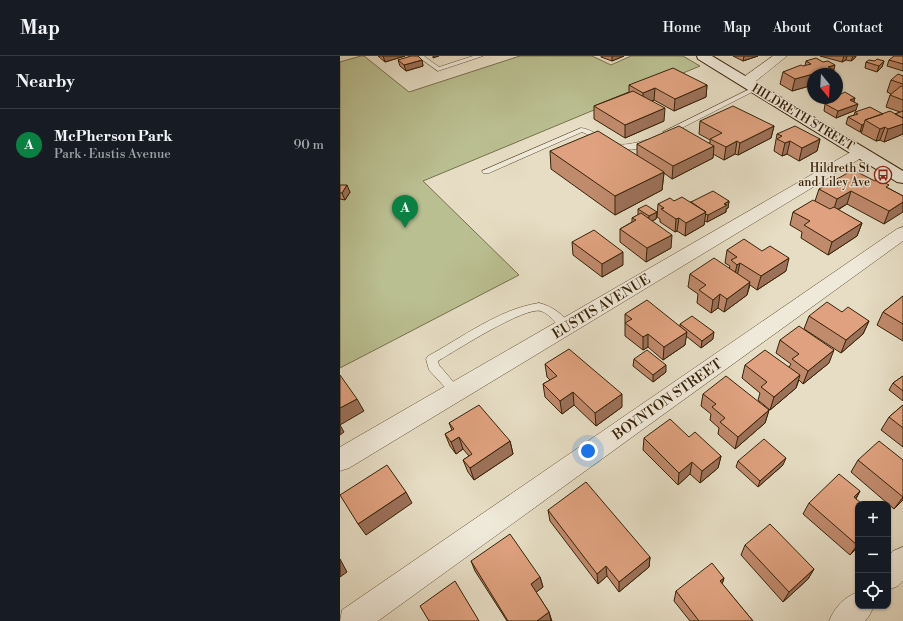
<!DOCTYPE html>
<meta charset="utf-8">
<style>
:root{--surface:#171b24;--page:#20242c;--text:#f1f3f6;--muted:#9ea1a6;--line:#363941;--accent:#0b8043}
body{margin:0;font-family:"Libre Bodoni",serif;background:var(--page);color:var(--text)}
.controls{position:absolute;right:12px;bottom:12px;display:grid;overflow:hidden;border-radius:8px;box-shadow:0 1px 3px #0004}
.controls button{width:36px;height:36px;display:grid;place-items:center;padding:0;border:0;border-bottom:1px solid var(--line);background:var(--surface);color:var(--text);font:20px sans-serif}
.compass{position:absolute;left:467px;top:12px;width:36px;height:36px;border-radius:50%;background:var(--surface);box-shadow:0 1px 3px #0004;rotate:162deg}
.you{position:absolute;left:248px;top:395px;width:14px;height:14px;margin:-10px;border:3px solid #fff;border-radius:50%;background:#1a73e8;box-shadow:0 0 0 6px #1a73e833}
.badge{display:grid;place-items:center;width:26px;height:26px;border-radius:50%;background:var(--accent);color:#fff;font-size:13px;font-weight:700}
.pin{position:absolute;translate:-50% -33px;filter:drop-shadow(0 1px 2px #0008)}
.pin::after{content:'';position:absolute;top:21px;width:14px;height:12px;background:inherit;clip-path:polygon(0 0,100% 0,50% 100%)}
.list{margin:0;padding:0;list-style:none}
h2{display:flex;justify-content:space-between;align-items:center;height:52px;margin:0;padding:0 16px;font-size:17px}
h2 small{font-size:13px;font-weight:400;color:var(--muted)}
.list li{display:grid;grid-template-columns:26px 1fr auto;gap:12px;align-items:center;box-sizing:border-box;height:72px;padding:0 16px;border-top:1px solid var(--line)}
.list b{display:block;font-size:15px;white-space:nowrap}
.list p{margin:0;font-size:13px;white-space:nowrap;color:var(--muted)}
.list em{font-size:13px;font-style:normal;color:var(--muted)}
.icon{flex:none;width:22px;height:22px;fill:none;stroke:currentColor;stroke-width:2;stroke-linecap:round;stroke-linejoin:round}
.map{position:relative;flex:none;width:563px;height:565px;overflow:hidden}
header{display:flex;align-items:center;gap:24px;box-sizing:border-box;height:56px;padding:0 20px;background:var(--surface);border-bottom:1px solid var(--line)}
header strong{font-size:19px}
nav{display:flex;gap:22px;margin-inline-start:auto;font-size:14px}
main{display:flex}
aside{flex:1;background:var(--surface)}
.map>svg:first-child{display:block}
</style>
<header>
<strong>Map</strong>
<nav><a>Home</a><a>Map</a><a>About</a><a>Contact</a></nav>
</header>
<main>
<aside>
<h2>Nearby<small></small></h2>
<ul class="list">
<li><span class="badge">A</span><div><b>McPherson Park</b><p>Park · Eustis Avenue</p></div><em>90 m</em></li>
</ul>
</aside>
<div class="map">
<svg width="563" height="565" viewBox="0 0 563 565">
<rect width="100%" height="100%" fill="#e6ddc4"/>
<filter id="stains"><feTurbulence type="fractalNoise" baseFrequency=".005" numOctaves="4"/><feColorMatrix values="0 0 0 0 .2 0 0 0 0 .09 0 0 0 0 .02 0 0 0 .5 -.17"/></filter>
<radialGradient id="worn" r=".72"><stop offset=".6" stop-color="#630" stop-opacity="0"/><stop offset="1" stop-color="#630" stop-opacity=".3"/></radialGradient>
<path fill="#babf91" stroke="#78704c" d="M21,0H24L69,36L180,0H252L271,9L291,0H343L360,10L83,125L179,219L0,312V6Z"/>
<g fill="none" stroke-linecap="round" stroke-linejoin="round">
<defs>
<path id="lane" d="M77,0H84L99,11L133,0H143L98,15Z
M416,30L419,32L418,33L330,78H327L323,76Z
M241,72C250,73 256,78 264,83C280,93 294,87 310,83L314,85C301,97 275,95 261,87C254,84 249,78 242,76L149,117H143L142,115Z
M199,247C212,250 225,259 231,271L230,274H222C216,268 210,258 201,255C185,250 115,295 98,305L99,309L122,336L120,339L116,341L112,339L89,314L86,303L88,300C123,281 159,253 199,247Z"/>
<path id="street" d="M433,0H447L411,29H401L400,26L401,23Z
M521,91L526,93L529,96L526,99L9,412L0,415V391L516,93Z
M563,171V185L38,565H0L2,554L557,173Z
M563,491V525L558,530L548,534V500L553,495Z
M518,536V550H534L529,560L525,565H489C495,551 504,541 518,536Z"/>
<path id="secondary" d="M357,0H372L563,115V127L557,126L358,3Z"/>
</defs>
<use href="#lane" stroke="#635136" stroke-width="1"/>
<use href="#street" stroke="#635136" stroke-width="1"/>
<use href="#secondary" stroke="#372207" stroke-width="2"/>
<use href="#lane" fill="#efe9d9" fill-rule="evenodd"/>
<use href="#street" fill="#efe9d9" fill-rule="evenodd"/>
<use href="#secondary" fill="#efe9d9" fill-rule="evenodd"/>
</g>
<path fill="#c08a6d" stroke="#372207" d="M38,0H65L45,6Z
M261,0H284L272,5L261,1Z
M393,0H418L403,5Z
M480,0H516L515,2L511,5L506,4L502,6Z
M563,0V15L547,10L549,4Z
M58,4H82L83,10L66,15L60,10Z
M466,5L494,14L493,18H473V29L452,35L440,28L443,16L465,10Z
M544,5L542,11L537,16L525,12L526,6Z
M563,20V78L544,86L540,84L536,85L521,77L522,75L520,76L506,68L508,61L514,59L515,56L543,58H555L560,56L546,51L550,39L551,38L547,36L551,24Z
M289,29H367L366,41L334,55L314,44L312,45L324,65L285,82L254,63V50L289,36Z
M497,40L515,42L514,45L516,54L496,62L484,55L485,48L490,47V44L495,42H497Z
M360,65L434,70L431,82L398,99L395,98L384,104L373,98V102L332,123L324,117L322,134L275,159L211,113L210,95L297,100V88L370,87V84L359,78Z
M437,78L480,83L477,95L459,105L447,98L442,100L434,95Z
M0,129L10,136L5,144L0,143Z
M548,132L563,140L544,168L507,148L498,154L522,167L517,180L488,199L461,182L462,176L450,169L453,156L475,145L479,133Z
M334,145L351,146L389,145L388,152L386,153V156L367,166L365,165L364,169L345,180L337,175L335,176L320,166V163L317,161L318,148Z
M298,153L317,156L316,163L312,165L331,192L306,206L280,186V173L292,166V162L298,159Z
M232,186L283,209L262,221L233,199Z
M387,194L446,215L417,234L410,229L407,239L384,256L378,252L371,257L357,247L358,238L348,231L350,218L389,213L390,210L385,207Z
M563,240V285L537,269L543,256Z
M502,256L529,265L523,278L501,297L464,273L469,260Z
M285,258L340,271V268L373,283L361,292L346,280L345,289L323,304L308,291L303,294L285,280Z
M440,284L489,307L463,328L459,324L456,332L430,354L418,344L420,337L402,322L405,309L449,311L451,308L436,297Z
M294,303L326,316L313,326L293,310Z
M205,308L282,351L256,370L234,349L222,358L205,341L203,328L210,324L207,321Z
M563,320V345L549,334L553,327Z
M363,338L429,354L425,367L395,393L378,378L379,372L370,364L371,358L361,350Z
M563,349V391L541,374L549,361Z
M109,367L170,385L173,398L134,424L128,416L123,404L129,400L123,393L116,398L110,390L105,378L112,374Z
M349,381L381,400L378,412L360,427L350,418L338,429L303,394L304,382Z
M518,404H563V444L554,453L511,416Z
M398,405L443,409L418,431L396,411Z
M520,435L516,443L518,491L510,499L463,458L469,447Z
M208,454L310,501L309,511L279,536L267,520L258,528L210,465Z
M405,489L474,513L468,523L443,546L401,499Z
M131,505L200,521L203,531L196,536L209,556L212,565H167L135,515Z
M384,522L382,528L413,565H350L334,545L336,535Z"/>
<path fill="#9c7159" stroke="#372207" d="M43,0H65L45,6Z
M93,0H99L93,2Z
M272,0H284L272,5Z
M404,0H418L403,5Z
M504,0H507L506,4L502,6Z
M513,0H516L515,2L511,5Z
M82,4L83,10L66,15L64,9Z
M544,5L542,11L537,16L539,10Z
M495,9L493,18H486L488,11Z
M484,15L483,18H473V29L452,35L455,23Z
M367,29L366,41L334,55L335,43Z
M315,32L314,44L303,49V37Z
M515,42L513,48L510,44Z
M518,48L516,54L496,62L498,55Z
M325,52L324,65L285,82V69Z
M524,68L522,75L520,76L522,69Z
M563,68V78L544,86L548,73Z
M434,70L431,82L398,99L400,87Z
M545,71L540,84L536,85L540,73Z
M480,83L477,95L459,105L462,92Z
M397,85L395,98L384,104L386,91Z
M450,85L447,98L442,100L445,87Z
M374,90L373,102L332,123L333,110Z
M324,116L322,134L275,159V140Z
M7,129L10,136L5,144L2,137Z
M511,135L507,148L493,156L497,143Z
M389,145L388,152L386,153V156L367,166L368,159L384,148Z
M563,146V156L544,168L549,155Z
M317,156L316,163L308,167L309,160Z
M366,156L364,169L345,180L346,167Z
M339,162L337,175L335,176L336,163Z
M522,167L517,180L488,199L492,186Z
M332,179L331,192L306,206L307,192Z
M283,196V209L262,221V208Z
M449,202L446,215L417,234L421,220Z
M400,207L397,220L394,222L397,209Z
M410,226L407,239L384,256L387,243Z
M380,238L378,252L371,257L373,244Z
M529,265L523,278L501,297L506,284Z
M347,276L345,289L323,304L324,291Z
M374,276L373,283L361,292L362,285Z
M308,278V291L303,294V281Z
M494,294L489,307L463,328L468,315Z
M326,309V316L313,326V319Z
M460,319L456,332L430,354L434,341Z
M233,336L234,349L222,358L220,345Z
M282,338V351L256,370L255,357Z
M17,343L24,355L0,369V352Z
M429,354L425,367L395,393L398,381Z
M0,369L4,376L0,379Z
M119,381L123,393L116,398L111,386Z
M170,385L173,398L134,424L130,412Z
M381,400L378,412L360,427L362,415Z
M446,402L443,409L418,431L420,425Z
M352,406L350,418L338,429L339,417Z
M520,435L513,447L514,441Z
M66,436L72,447L26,479L18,468Z
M563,441V444L554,453Z
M518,488V491L510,499Z
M310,501L309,511L279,536V526Z
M0,503L7,516L0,521Z
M266,510L267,520L258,528L257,518Z
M474,513L468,523L443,546L449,536Z
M200,521L203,531L194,538L191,528Z
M384,522L381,532L380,525Z
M209,556L211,565H197Z"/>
<path fill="#dfa17f" stroke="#372207" d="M71,0H78L82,4L64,9L58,4Z
M554,0H563V8L549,4Z
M476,2L483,6L488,5L495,9L488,11L494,14L486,16L484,15L455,23L443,16L461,9L463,10L471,8L466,5Z
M537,3L544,5L539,10L526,6L529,4L535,5Z
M333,12L367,29L335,43L315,32L303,37L289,29Z
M558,18L563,20V28L551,24Z
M561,30L563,31V44L550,39Z
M293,35L325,52L285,69L254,50Z
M505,36L515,42L510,44L518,48L498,55L485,48L493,45L490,44L497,42L498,41H497V40Z
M393,50L434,70L400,87L397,85L386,91L370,83L382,77L360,65Z
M530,51L543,58L525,64L524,68L522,69L508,61L518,58L515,56Z
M550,55L563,62V68L548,73L545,71L540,73L525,64Z
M563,55V62L555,58Z
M339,70L374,90L333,110L297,88Z
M455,70L480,83L462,92L450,85L445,87L437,83L442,80L437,78Z
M258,75L324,116L275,140L210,95Z
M513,114L535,125L538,123L549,129L546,131L563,140V146L549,155L511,135L497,143L479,133Z
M0,129H7L2,137H0Z
M373,135L389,145L384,148L387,149L368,159L365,158L366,156L351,146Z
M342,141L366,156L346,167L339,162L336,163L321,153L324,152L318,148L330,142L334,145Z
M473,144L490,153L494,151L522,167L492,186L464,169L470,165L453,156Z
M306,149L317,156L309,160L298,153Z
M301,157L332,179L307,192L280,173L296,164L292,162Z
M254,174L283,196L262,208L232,186Z
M404,183L422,195L430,190L449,202L421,220L400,207L397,209L391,204L397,201L387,194Z
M374,202L410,226L387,243L380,238L373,244L359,234L366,229L350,218Z
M563,240V268L543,256Z
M307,244L347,276L324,291L308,278L303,281L285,267L292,263L285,258Z
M487,246L502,256L508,251L529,265L506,284L469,260Z
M352,260L374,276L362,285L340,268Z
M459,270L494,294L468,315L452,303L459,298L440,284Z
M229,293L282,338L255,357L233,336L220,345L203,328L217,320L205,308Z
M307,294L326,309L313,319L294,303Z
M425,294L460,319L434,341L421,331L427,326L405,309Z
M0,319L17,343L0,352Z
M386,320L429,354L398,381L380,366L385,362L372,351L376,348L363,338Z
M563,320V335L553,327Z
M139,349L170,385L130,412L123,404L132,398L119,381L111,386L105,378L114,373L109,367Z
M563,349V372L549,361Z
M330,363L349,381L355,376L381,400L362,415L352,406L339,417L304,382Z
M424,383L446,402L420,425L398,405Z
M539,385L563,404V441L518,404Z
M47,409L66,436L18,468L0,439Z
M499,418L520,435L514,441L522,448H518V488L517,489L469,447Z
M246,426L310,501L279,526L266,510L257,518L208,454Z
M430,468L474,513L449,536L405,489Z
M170,478L200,521L191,528L209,556L197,565H168L131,505Z
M372,507L384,522L380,525L413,565H359L336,535Z
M115,525L139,565H89L80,550Z"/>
<defs>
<symbol id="bus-ring" viewBox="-11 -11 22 22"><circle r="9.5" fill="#efe9d9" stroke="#8f2418" stroke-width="1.5"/><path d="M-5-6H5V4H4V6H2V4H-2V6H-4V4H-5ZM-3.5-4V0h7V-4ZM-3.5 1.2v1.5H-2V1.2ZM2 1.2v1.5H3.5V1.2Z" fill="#8f2418"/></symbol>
</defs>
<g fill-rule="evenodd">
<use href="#bus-ring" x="533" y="109" width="20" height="20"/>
</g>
<g text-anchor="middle" stroke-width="3" stroke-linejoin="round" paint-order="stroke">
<g font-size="12" fill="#372207" stroke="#efe9d9">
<text transform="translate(463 61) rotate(31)" y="4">HILDRETH STREET</text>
</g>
<g font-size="12" fill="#372207" stroke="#efe9d9" text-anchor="end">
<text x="530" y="116">Hildreth St<tspan x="530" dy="14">and Liley Ave</tspan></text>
</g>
<g font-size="14" fill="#372207" stroke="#efe9d9">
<text transform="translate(261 250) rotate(-31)" y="5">EUSTIS AVENUE</text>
<text transform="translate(327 343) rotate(-35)" y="5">BOYNTON STREET</text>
</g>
</g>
<rect width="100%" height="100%" filter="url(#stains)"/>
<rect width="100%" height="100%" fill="url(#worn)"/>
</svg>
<div class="controls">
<button>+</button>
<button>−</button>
<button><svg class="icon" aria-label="locate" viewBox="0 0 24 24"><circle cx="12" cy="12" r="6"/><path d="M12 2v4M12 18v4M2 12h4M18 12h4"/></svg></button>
</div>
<svg class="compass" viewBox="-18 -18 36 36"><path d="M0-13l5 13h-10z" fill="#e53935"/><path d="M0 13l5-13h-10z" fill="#9ea1a6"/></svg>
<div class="you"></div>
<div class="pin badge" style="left:65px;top:172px">A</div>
</div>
</main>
